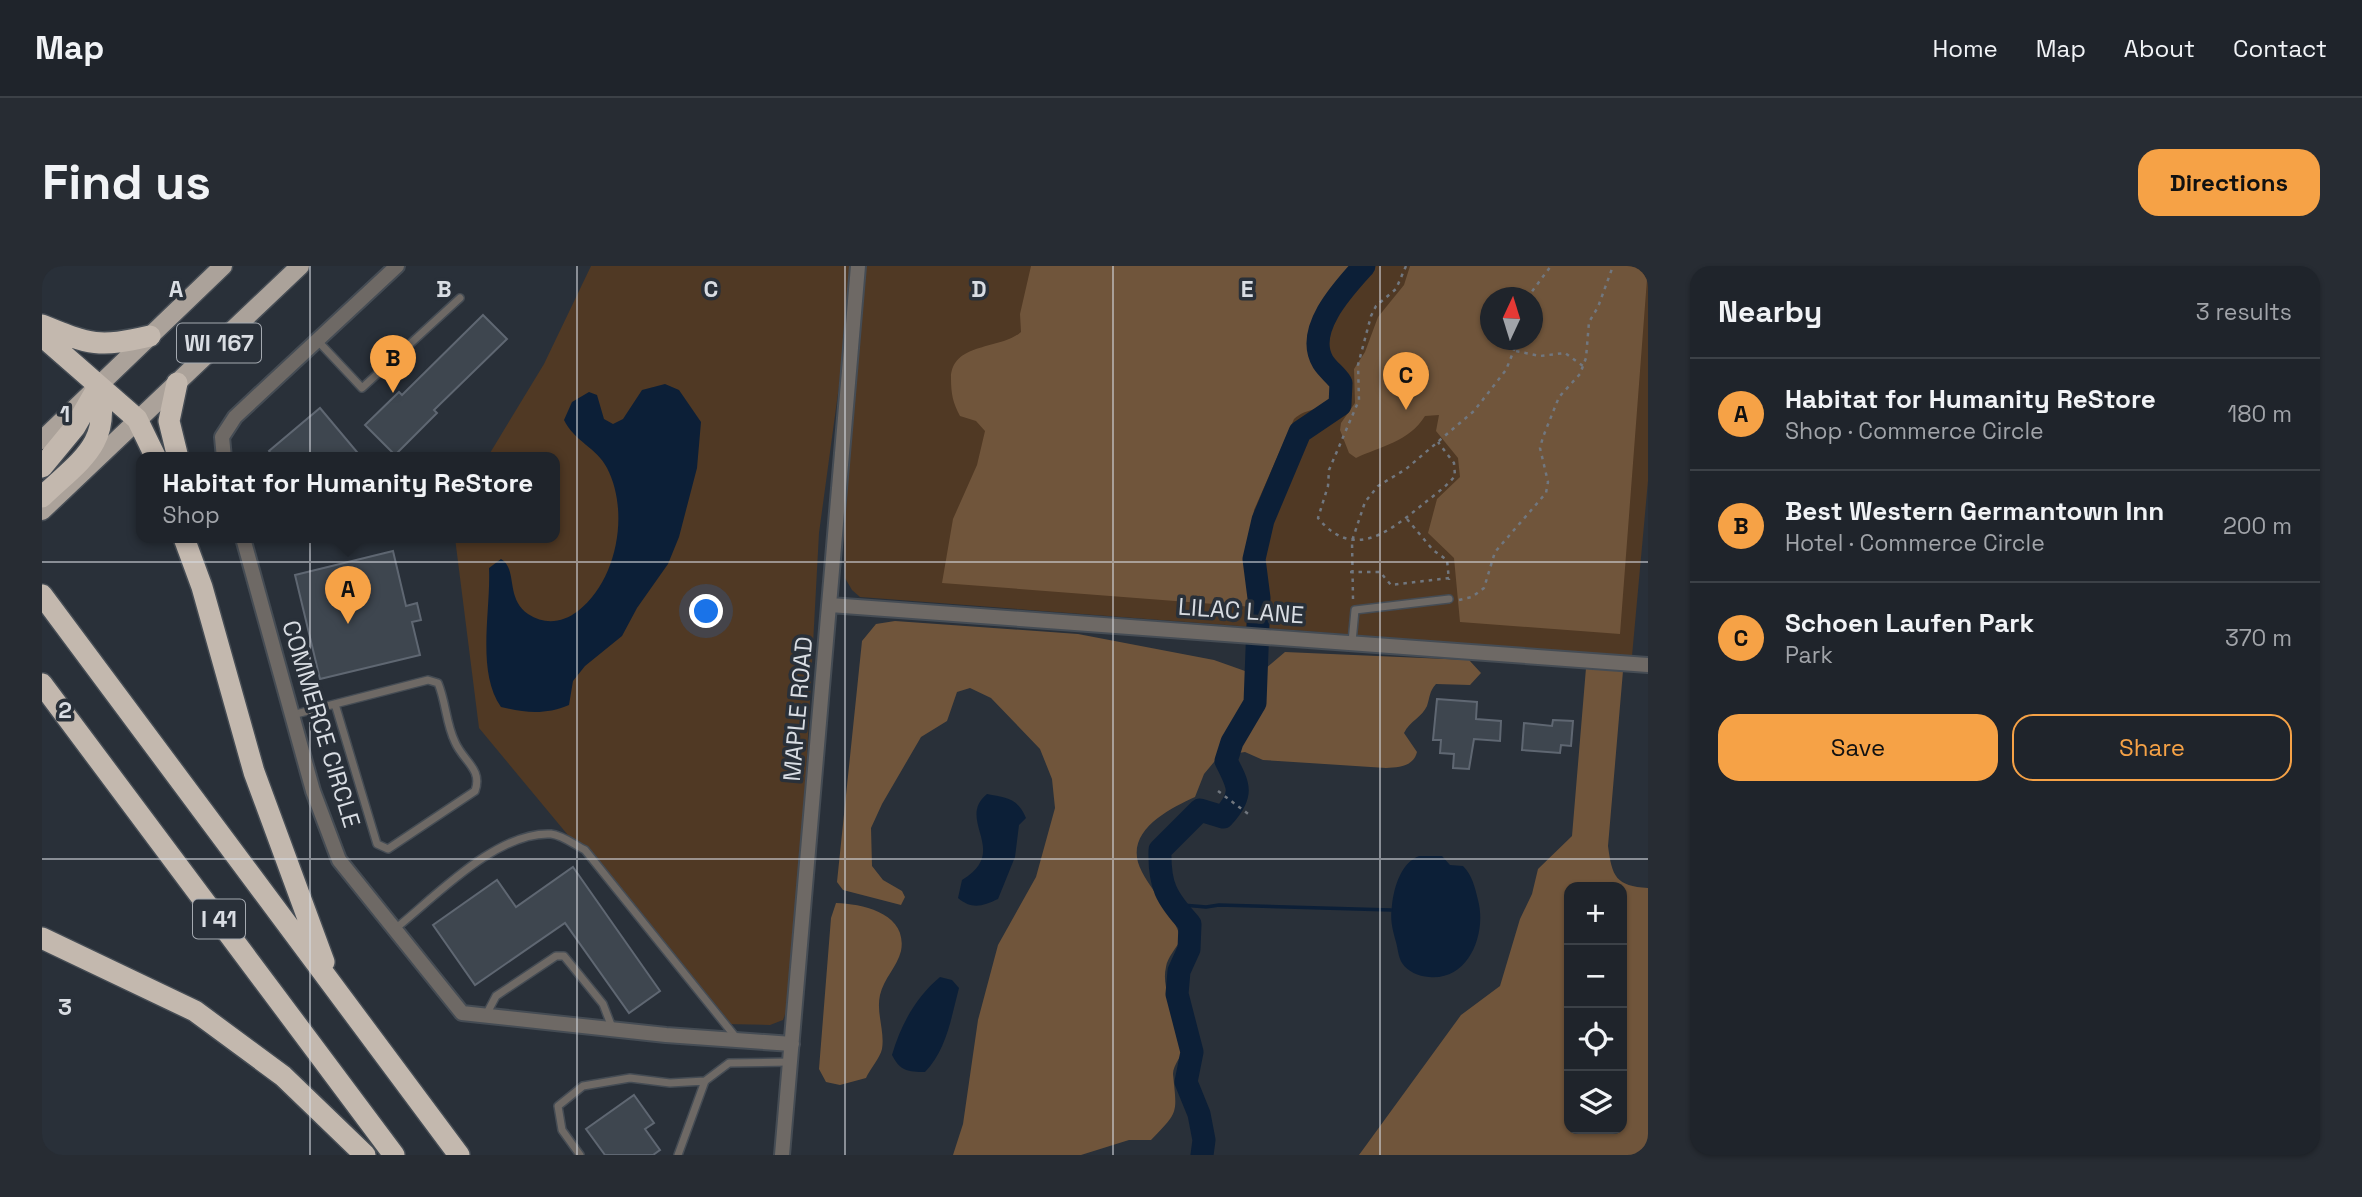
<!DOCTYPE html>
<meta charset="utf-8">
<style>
:root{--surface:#1f242b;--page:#272c33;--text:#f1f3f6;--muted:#a1a4a9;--line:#3c4147;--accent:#f6a246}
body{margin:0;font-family:"Space Grotesk",sans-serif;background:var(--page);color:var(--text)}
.controls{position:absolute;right:21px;bottom:21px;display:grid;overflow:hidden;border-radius:14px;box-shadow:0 2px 5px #0004}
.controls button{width:63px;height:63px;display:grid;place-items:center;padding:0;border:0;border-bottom:2px solid var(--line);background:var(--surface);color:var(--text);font:35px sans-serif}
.compass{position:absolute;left:1438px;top:21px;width:63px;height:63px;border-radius:50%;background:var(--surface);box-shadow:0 2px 5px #0004;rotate:4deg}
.you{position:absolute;left:665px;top:346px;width:24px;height:24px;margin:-18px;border:5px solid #fff;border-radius:50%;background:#1a73e8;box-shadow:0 0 0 10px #1a73e833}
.badge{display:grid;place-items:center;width:46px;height:46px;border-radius:50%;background:var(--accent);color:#111;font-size:23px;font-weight:700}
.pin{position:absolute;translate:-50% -58px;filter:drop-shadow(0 2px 4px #0008)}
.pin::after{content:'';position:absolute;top:37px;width:24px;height:21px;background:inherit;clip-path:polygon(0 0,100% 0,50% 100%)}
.popup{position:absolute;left:94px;top:186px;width:424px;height:91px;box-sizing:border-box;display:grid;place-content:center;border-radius:14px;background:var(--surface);filter:drop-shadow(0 2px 5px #0005);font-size:23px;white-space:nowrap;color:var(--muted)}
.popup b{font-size:26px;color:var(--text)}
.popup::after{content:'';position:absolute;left:50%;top:100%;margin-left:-14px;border:14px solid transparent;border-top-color:var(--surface)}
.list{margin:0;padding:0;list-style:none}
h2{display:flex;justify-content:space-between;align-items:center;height:91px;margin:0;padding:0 28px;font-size:30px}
h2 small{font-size:23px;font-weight:400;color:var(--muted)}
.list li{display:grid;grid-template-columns:46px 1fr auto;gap:21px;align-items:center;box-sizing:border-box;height:112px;padding:0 28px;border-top:2px solid var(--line)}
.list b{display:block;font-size:26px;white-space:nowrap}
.list p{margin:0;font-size:23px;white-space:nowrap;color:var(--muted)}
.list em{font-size:23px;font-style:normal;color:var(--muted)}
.actions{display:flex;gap:14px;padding:21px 28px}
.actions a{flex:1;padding:16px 0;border:2px solid var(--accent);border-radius:21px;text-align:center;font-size:24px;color:var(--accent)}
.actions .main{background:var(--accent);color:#111}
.icon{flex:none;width:38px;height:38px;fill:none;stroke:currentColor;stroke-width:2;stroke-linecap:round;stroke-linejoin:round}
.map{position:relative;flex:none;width:1606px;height:889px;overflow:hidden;border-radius:21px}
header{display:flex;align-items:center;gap:42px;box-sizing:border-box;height:98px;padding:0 35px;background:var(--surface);border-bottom:2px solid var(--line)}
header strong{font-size:33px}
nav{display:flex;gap:38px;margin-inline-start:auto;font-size:24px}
.intro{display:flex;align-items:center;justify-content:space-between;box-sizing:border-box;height:168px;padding:0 42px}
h1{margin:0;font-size:49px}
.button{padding:18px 32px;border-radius:21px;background:var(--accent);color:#111;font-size:24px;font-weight:700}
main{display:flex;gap:42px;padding:0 42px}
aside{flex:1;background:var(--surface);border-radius:21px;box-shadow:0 2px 5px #0004}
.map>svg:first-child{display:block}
</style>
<header>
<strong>Map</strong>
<nav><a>Home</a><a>Map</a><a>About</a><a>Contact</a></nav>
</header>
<div class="intro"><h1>Find us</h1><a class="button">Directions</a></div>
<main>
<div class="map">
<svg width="1606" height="889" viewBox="0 0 1606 889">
<rect width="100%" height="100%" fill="#293039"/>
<path fill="#503924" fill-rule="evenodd" d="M549,0H809L797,120L777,267L763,527L744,746L741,754L728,759L683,758L437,462L413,272H512V192H445L502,98Z
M822,0H1606V215L1590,390L818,331L810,324L803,312L801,239ZM1448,32H1490V74H1448Z"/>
<path fill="#70553b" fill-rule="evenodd" d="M989,0H1311C1286,12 1259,76 1272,101C1279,113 1294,115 1295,130C1287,144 1264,141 1252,153L1212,244L1204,305L1211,341L900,317L911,253L935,199L943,165L934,155L918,150C911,137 909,128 909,112C910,76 959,84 979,66L978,48Z
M1368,0H1606L1578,368L1418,356L1412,292L1386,267L1395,233L1418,211L1416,192L1394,165L1397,149L1383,150C1367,176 1339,180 1314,192L1307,187L1298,164L1299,157L1313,137L1312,103L1323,86L1336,51L1362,19ZM1448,32H1490V74H1448Z
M853,355L1036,368L1172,394L1203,405L1223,403L1243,386L1427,394L1439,407L1428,419L1394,418C1387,426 1388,431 1385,440C1380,451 1368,455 1362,467L1375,486C1371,501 1357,501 1344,502L1221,494L1203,486L1177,490L1162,508L1153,531C1125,544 1079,567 1100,606C1113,630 1131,646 1139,673C1135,681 1125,692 1124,701C1118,726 1139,753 1141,779C1142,789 1131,798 1131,808C1135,848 1137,845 1109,874H1087L1039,889H911L921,858L936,754L956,679L994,611L1013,542L1010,513L998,483L949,432L928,422L915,426L905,455L879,471L840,538L829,562L830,600L841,614L860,625L863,631L859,639L801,624L795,616L820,375L834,358Z
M1544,402L1581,405L1566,580C1570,611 1574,620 1606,622V889H1317L1419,749L1458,720L1478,653L1490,628L1496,603L1530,570ZM1527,621H1580V863H1527Z
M794,637C822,638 866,648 859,685C855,701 842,712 838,729C834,747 843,765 840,783C838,792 828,803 824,812L798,819L784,816L777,803L789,652Z"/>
<path fill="#0c1f37" d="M623,118L637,124L659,156L655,202L637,271L626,298L595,342L580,370L543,400L531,415L527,439C503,449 484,447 459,441C434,405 449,345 447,302L459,293C476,303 463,332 486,348C503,359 520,357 536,345C575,315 588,246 565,202C555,182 532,175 522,154L530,136L547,126L555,129L562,153L571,158L581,153L600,124Z
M945,528C965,532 976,532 984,552L977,559L973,591L956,633C941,640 930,644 916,632L920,614C969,585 913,554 945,528Z
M1377,590H1400L1408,599L1421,600C1430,609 1433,621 1436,634C1445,667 1427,715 1387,711C1376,710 1366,706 1360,697C1356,690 1356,683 1354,676C1350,662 1348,654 1350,639C1352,621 1359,597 1377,590Z
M898,711L910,714L917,722C909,752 905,783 883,806C866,806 858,805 850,789C859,758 874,731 898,711Z"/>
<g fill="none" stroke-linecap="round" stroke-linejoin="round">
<path stroke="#0c1f37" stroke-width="3.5" d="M1129,638L1164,641L1177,639L1349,644"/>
<path stroke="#0c1f37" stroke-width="23" d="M1160,889L1162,874L1157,848L1144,816L1150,786L1135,728L1137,705L1147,683L1148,658C1124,632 1117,619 1118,584L1158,544L1181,551C1202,528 1197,520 1184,495L1190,476L1213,437L1217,332L1212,293L1221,254L1258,166L1298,139L1299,117C1294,109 1286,104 1281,96C1262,64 1302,22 1322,0"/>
</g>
<path fill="#3e464f" stroke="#5f6772" stroke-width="2" d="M441,49L465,73L392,144L395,147L353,189L323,159L357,126L360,129Z
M278,142L320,192H232L227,185Z
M351,285L364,340L375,337L379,354L370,356L378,389L278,413L253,309Z
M1395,433L1435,436L1434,453L1459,455L1458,475L1432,473L1427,503L1411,502L1412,488L1398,487L1399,474H1391Z
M1511,454L1531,455L1529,480L1519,479L1518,487L1480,484L1482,457L1510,460Z
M531,601L618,725L587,747L523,657L433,719L391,659L455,614L474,641Z
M592,829L612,857L603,863L618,884L611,889H563L544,863Z"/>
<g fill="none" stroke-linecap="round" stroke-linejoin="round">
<defs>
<path id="lane" d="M275,74L320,122L418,32
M1310,376L1313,344L1407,333
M250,449L386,414L396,417C404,436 404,458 413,476C421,495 441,503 433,525L346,583L335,578L293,438
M353,663C393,631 455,565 509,568C520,569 533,579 543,584L696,774
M444,749L454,730L514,690H522L561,738L571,764
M538,889L520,864L516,840L541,820L588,812L628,817L663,815
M636,889L663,815L687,797L747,796"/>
<path id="street" d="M182,192L180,171L193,151L355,0
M201,272L271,525L297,594L420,747L624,769L750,778
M788,339L1606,399
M740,889L816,0"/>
<path id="primary" d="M0,174L181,0
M0,245L258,0"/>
<path id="highway" d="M0,59C49,79 56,82 108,70
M0,70L95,153L114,192
M135,117L127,155L136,192
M0,201L33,161L56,121
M0,231C37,195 71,178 56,121
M142,272L160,321L212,506L282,696
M0,329L417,889
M0,418L352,889
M0,672L153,745L241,810L323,889"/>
</defs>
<use href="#lane" stroke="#454c54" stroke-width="10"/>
<use href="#street" stroke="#454c54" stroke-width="18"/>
<use href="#primary" stroke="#454c54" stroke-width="21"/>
<use href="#highway" stroke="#454c54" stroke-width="24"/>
<path stroke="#71777f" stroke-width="2.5" stroke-dasharray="3.5 5" stroke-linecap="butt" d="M1364,0L1354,23L1334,40L1329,50L1316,99L1317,134L1287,204L1286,220L1276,252C1311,295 1347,266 1380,239C1391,230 1404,221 1413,210L1412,197L1396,176
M1485,32L1509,0
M1474,85L1498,90L1523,87L1541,100
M1365,253L1391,284L1405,294L1407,314
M1308,306H1338L1349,319L1407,312
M1311,333L1310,275L1323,236L1336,220L1364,203L1432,145L1464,104L1476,74
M1417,334L1430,331L1442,322L1453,286L1504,227L1506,216L1498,182L1501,171L1517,131L1538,108L1544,92L1547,56L1556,41L1571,0
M1176,525L1209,550"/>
<use href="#lane" stroke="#6e6965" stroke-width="7"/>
<use href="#street" stroke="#6e6965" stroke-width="14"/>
<use href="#primary" stroke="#aba29a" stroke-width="18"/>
<use href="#highway" stroke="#c3b8ae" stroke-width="21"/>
</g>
<path fill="none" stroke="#d9dde3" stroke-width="2" stroke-opacity="0.55" d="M268,0V889M535,0V889M803,0V889M1071,0V889M1338,0V889M0,296H1606M0,593H1606"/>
<g text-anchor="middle" stroke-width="7" stroke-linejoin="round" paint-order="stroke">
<g fill="#293039" stroke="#a4a9b0" stroke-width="2">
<rect x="135" y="57.5" width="84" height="39" rx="5"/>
<rect x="151" y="633.5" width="52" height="39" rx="5"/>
</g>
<g font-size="23" font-weight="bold" fill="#d9dde3">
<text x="177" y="85">WI 167</text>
<text x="177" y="661">I 41</text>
</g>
<g font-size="24" fill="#d9dde3" stroke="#293039">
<text transform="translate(1199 345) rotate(4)" y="8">LILAC LANE</text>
<text transform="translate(756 443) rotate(-85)" y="8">MAPLE ROAD</text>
<text transform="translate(279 458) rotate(73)" y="8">COMMERCE CIRCLE</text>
</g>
</g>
<g font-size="23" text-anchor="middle" font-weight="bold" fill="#d9dde3" stroke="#293039" stroke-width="7" stroke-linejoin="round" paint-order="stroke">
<text x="134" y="31">A</text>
<text x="402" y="31">B</text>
<text x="669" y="31">C</text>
<text x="937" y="31">D</text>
<text x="1205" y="31">E</text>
<text x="23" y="156">1</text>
<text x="23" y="452">2</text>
<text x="23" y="749">3</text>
</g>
</svg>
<div class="controls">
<button>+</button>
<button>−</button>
<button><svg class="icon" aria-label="locate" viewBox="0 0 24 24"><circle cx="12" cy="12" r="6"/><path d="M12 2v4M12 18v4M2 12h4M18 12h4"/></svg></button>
<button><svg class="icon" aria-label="layers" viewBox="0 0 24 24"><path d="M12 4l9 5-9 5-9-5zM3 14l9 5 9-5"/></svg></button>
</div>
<svg class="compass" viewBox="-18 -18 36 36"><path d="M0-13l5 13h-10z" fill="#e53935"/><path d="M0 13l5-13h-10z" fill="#a1a4a9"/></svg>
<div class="you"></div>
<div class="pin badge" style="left:306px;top:358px">A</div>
<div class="popup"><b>Habitat for Humanity ReStore</b>Shop</div>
<div class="pin badge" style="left:351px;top:127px">B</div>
<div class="pin badge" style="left:1364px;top:144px">C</div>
</div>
<aside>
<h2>Nearby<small>3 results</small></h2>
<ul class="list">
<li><span class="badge">A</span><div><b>Habitat for Humanity ReStore</b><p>Shop · Commerce Circle</p></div><em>180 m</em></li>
<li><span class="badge">B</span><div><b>Best Western Germantown Inn</b><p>Hotel · Commerce Circle</p></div><em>200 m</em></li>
<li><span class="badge">C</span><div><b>Schoen Laufen Park</b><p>Park</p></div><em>370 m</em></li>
</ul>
<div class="actions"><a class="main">Save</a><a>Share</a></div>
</aside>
</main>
